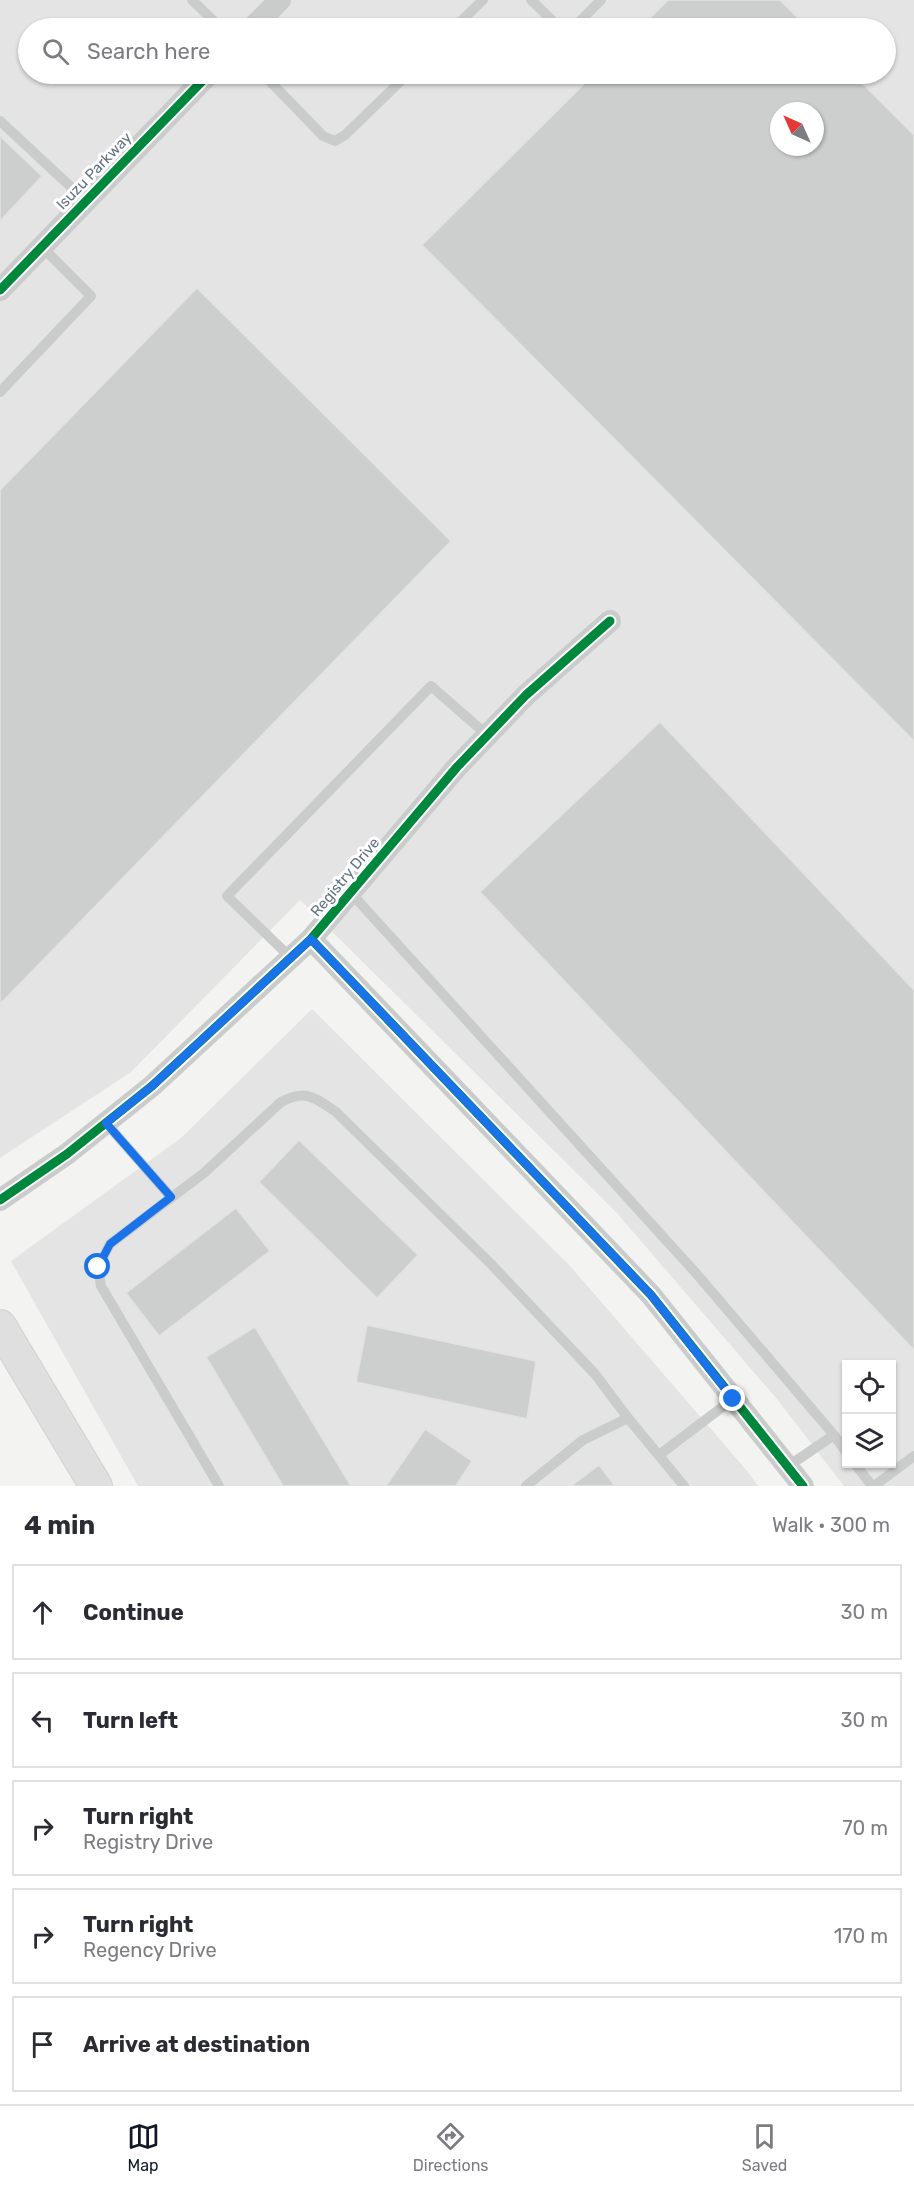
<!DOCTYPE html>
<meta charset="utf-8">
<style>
:root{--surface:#fff;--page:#f2f2f3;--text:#2b2b33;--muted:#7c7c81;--line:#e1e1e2;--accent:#111827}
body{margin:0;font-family:Rubik,sans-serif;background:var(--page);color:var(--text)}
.controls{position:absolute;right:18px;bottom:18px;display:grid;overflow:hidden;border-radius:0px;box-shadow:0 2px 4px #0004}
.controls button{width:54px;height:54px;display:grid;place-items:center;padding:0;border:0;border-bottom:2px solid var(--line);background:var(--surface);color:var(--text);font:30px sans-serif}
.compass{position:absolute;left:770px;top:102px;width:54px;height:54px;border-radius:50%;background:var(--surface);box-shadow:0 2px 4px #0004;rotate:315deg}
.stop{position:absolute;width:18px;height:18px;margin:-14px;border:4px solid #1a73e8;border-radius:50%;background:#fff}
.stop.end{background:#1a73e8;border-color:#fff;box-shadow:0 2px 6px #0008}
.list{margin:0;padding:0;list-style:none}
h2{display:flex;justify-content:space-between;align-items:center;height:78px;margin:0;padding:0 24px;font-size:26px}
h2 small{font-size:20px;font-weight:400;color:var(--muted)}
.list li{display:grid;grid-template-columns:39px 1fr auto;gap:18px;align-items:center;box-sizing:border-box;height:96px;margin:0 12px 12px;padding:0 12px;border:2px solid var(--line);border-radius:0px}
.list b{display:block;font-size:22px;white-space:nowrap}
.list p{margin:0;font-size:20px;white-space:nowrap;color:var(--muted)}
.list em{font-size:20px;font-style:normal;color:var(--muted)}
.icon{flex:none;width:33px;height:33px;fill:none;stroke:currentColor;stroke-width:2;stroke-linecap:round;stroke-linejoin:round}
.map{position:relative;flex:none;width:914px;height:1486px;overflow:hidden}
.search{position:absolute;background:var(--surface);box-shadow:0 2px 4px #0004;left:18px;right:18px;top:18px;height:66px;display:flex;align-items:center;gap:15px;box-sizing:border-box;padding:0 21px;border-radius:33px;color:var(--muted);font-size:22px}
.sheet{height:618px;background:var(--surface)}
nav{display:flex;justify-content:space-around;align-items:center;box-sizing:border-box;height:84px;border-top:2px solid var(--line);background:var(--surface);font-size:16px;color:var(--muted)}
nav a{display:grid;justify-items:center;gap:3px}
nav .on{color:var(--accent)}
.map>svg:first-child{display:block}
</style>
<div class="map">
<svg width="914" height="1486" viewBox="0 0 914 1486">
<rect width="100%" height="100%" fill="#f3f3f1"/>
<path fill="#e3e4e3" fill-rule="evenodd" d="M0,0H914V1486H844L777,1399L616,1212L300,900L131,1072L0,1158ZM28,28H886V74H28ZM779,111H815V147H779ZM846,1364H892V1464H846Z
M312,1009L571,1267L748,1472L758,1486H138L11,1261L181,1138Z"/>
<path fill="#cdcece" stroke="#e2e2e1" stroke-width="1.5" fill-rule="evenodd" d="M668,0H780L808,28H640Z
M594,74H853L914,135V741L422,245ZM779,111H815V147H779Z
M0,136L42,176L0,221Z
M197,288L451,541L0,1004V490Z
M660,722L914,990V1350L480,892Z
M299,1140L418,1255L377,1298L259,1182Z
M236,1208L270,1251L159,1336L126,1293Z
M367,1325L536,1361L527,1419L356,1382Z
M255,1327L351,1486H283L206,1357Z
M425,1429L472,1461L456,1486H386Z
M599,1465L615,1486H571Z"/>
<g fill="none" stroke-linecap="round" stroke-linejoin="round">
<defs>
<path id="secondary" d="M0,1326L96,1486"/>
</defs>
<use href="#secondary" stroke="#d0d1d0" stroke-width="34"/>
<path stroke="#cacccc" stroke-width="10" d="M192,0L221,28
M531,0L560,28
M454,28L483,0
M573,28L601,0
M263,74L323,136L335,141L345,135L408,74
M0,121L86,201
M0,392L91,296L42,247
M351,893L695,1272L834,1435L787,1467
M291,958L227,896L431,686L487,735
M106,1123L171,1197
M834,1435L846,1452
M659,1455L733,1399
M855,1464L872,1486
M219,1486L101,1286L98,1267L110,1244L204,1173L281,1102C306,1089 314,1097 336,1112L491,1264L595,1374L628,1418L684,1486
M526,1486L583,1440L628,1418
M874,1486L914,1456"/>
<path stroke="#cacccc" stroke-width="22" d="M252,28L280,0
M0,290L209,74
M311,939L651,1295L803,1486
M0,1200L67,1154L152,1086L311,939L457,767L526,695L610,621"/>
<use href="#secondary" stroke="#dfdfe0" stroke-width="32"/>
<defs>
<path id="cycleway" d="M0,290L209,74
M311,939L651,1295L803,1486
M0,1200L67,1154L152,1086L311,939L457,767L526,695L610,621"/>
</defs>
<use href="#cycleway" stroke="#fff" stroke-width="13"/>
<use href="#cycleway" stroke="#00873e" stroke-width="9"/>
</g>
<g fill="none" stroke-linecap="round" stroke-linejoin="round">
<path stroke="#1a73e8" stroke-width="8" d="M98,1267L110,1244L171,1197L106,1123L152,1086L311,939L651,1295L733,1399"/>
</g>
<g text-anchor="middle" stroke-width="6" stroke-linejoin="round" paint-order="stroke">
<g font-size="15" fill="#637381" stroke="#fff">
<text transform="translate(94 171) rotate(-46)" y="5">Isuzu Parkway</text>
<text transform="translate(345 877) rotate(-50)" y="5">Registry Drive</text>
</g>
</g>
</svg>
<div class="controls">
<button><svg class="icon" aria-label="locate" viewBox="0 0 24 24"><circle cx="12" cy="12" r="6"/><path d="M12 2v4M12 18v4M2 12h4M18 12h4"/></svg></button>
<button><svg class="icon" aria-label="layers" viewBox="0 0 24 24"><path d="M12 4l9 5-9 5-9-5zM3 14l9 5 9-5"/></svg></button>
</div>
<svg class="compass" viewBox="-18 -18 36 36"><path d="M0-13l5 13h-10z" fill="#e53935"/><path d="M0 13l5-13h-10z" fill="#7c7c81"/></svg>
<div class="stop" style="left:98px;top:1267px"></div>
<div class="stop end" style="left:733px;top:1399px"></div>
<div class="search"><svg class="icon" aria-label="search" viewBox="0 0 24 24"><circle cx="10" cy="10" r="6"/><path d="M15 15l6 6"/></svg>Search here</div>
</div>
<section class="sheet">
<h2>4 min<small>Walk · 300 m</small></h2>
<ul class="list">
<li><svg class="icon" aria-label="ahead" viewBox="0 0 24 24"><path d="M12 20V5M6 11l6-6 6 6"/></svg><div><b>Continue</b></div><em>30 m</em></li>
<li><svg class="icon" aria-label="left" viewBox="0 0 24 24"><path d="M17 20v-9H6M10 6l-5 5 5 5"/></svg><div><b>Turn left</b></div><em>30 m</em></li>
<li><svg class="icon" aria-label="right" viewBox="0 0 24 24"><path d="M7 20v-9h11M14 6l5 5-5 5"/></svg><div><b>Turn right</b><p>Registry Drive</p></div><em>70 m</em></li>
<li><svg class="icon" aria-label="right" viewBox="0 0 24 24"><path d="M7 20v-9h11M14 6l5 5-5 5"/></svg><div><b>Turn right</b><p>Regency Drive</p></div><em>170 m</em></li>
<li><svg class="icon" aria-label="arrive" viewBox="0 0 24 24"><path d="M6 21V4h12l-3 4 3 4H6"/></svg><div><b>Arrive at destination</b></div></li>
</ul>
</section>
<nav>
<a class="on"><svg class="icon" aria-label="map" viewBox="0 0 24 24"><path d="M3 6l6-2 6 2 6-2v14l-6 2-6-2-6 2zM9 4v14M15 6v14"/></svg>Map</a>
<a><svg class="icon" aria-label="directions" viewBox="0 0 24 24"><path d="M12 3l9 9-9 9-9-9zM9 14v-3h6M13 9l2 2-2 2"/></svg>Directions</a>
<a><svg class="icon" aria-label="saved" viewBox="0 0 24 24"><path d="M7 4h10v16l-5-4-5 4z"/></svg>Saved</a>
</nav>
